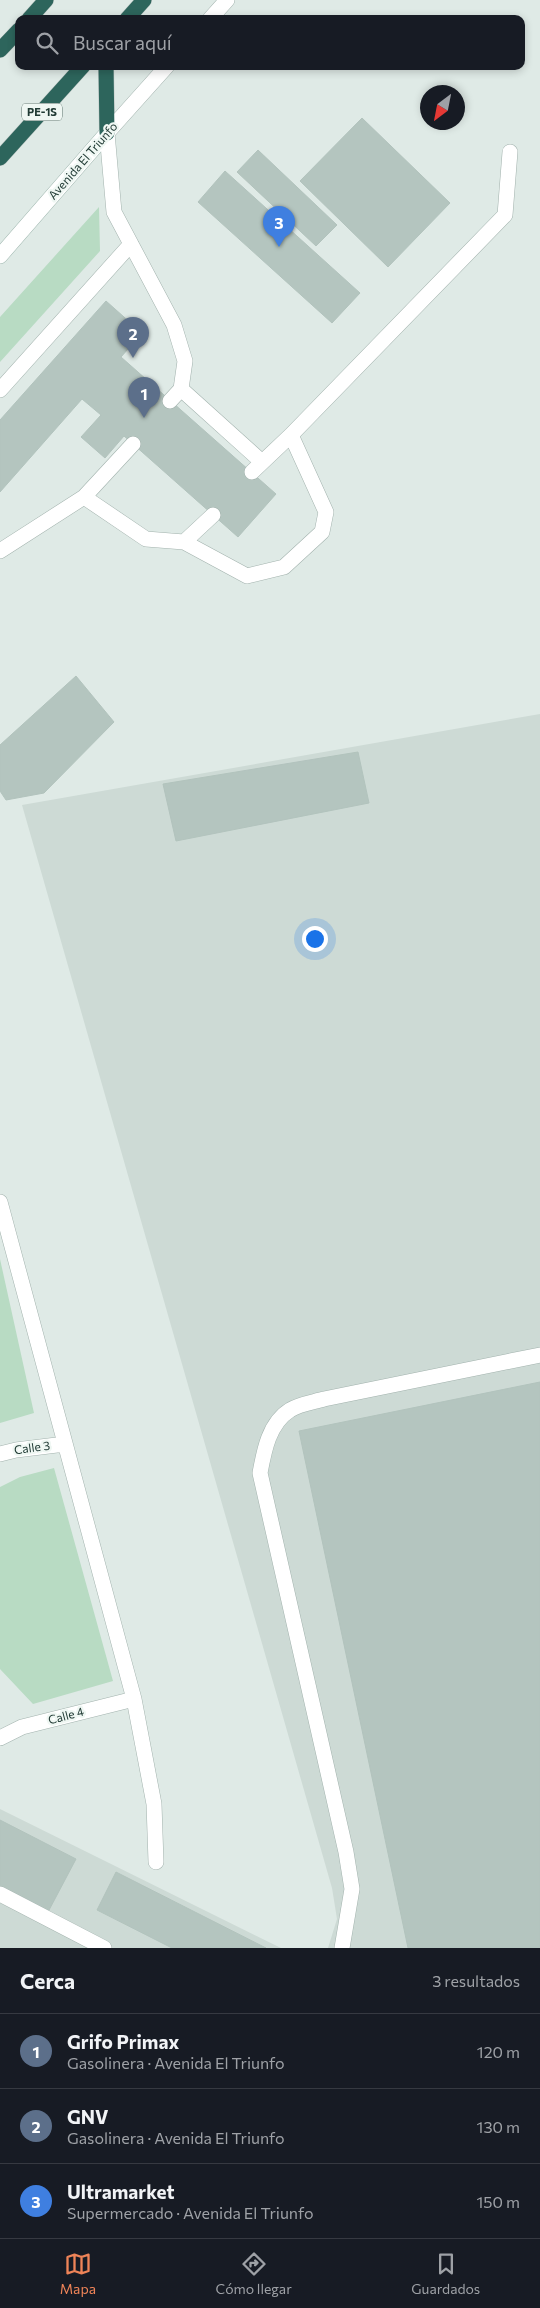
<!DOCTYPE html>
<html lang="es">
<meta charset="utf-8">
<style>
:root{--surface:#171b24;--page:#20242c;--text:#f1f3f6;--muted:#9ea1a6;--line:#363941;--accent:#ef8458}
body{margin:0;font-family:Commissioner,sans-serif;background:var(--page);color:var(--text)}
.compass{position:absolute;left:420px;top:85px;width:45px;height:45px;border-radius:50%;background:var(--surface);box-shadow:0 2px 8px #0003;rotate:212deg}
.you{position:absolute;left:314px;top:938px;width:18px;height:18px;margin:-12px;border:4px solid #fff;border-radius:50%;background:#1a73e8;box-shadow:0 0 0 8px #1a73e833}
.badge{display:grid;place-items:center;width:32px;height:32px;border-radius:50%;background:var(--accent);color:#fff;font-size:16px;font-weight:700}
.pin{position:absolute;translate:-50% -41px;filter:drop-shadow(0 1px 2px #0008)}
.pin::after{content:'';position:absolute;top:26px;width:18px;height:15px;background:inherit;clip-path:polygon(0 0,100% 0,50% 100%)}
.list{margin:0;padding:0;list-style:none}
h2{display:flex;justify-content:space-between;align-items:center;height:65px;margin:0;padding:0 20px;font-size:21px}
h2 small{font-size:16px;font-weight:400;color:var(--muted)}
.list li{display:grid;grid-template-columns:32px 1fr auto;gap:15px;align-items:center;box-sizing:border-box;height:75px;padding:0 20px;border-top:1px solid var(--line)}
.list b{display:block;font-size:19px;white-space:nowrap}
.list p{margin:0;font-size:16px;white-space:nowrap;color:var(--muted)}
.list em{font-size:16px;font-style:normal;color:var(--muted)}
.icon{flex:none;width:28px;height:28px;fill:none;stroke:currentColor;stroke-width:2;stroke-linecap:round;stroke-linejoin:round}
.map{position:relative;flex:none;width:540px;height:1948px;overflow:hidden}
.search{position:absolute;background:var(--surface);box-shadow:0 2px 8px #0003;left:15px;right:15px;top:15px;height:55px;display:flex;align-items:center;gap:12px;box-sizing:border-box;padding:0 18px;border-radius:10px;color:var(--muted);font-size:19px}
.sheet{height:290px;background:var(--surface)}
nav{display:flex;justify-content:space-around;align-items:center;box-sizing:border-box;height:70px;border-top:1px solid var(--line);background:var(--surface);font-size:14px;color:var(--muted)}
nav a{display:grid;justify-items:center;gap:2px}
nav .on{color:var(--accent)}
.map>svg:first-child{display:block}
</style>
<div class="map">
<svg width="540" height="1948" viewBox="0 0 540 1948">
<rect width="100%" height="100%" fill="#dfeae6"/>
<path fill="#cddad5" d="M540,714V1948H328L337,1919L332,1888L22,805Z
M0,1809L281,1948H0Z"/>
<path fill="#b8dbc3" d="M99,207L100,251L0,362V317Z
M0,1259L34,1413L0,1423Z
M54,1468L113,1681L33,1704L0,1669V1487L20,1477Z"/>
<path fill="#b4c5bf" stroke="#b2c3bd" d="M362,118L450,203L388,267L300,181Z
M258,150L337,225L316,246L237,172Z
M225,171L360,293L332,323L198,202Z
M106,301L142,333L121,357L276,494L238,537L124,436L105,458L81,437L101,415L82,399L0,492V420Z
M76,676L114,722L44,793L6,800L0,791V745Z
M358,752L369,803L176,841L163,784Z
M540,1382V1948H408L299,1431Z
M0,1820L76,1859L48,1912L0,1887Z
M116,1872L266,1948H172L97,1910Z"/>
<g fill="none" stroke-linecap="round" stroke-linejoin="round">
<defs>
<path id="service" d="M107,133L114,212L174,325L185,361L181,389L170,401
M181,389L262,462
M0,390L131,244
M252,472L291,435L505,215L510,152
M84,497L146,539L184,542L213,515
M184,542L247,576L284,567L322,532L326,512L291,435
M0,551L84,497L133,444
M0,1894L104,1948
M342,1948L352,1889L346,1852L260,1473C264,1451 269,1423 290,1410C299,1404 314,1402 324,1399L540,1355"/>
<path id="minor" d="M210,19L227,0
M107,133L167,66
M0,1202L134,1699L154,1804L156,1862
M0,1454L16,1450L65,1444
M0,1738L22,1727L134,1699"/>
<path id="secondary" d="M0,256L107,133"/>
<path id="motorway" d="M29,19L46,0
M127,19L144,0
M0,50L19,30
M106,66L107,133
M0,158L83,66"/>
</defs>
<use href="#service" stroke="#a2b2ad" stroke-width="16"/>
<use href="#minor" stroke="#a2b2ad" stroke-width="16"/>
<use href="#secondary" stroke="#9eb6ae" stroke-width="16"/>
<use href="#motorway" stroke="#bcc4c2" stroke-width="16"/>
<use href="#service" stroke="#fff" stroke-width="15"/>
<use href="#minor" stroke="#fff" stroke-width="15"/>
<use href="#secondary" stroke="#fff" stroke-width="15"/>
<use href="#motorway" stroke="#2d655c" stroke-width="15"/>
</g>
<g text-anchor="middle" stroke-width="4.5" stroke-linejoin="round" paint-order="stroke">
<rect fill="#eff7f3" stroke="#5e736d" stroke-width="1" x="22" y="103.5" width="40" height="17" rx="4"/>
<g font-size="11" font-weight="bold" fill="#203a34">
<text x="42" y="116">PE-1S</text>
</g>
<g font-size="12" fill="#203a34" stroke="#eff7f3">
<text transform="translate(83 161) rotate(-49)" y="4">Avenida El Triunfo</text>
<text transform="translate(32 1448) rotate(-8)" y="4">Calle 3</text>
<text transform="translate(66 1716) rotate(-15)" y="4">Calle 4</text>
</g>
</g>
</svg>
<svg class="compass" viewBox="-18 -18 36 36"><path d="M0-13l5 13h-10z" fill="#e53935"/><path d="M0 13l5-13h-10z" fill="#9ea1a6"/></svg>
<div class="you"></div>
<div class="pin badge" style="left:144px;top:418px;background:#5c6f8a">1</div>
<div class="pin badge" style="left:133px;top:358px;background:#5c6f8a">2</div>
<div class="pin badge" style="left:279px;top:247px;background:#3f7fe0">3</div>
<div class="search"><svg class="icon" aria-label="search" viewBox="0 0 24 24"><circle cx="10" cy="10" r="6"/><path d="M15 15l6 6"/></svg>Buscar aquí</div>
</div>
<section class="sheet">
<h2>Cerca<small>3 resultados</small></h2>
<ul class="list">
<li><span class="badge" style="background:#5c6f8a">1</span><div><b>Grifo Primax</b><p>Gasolinera · Avenida El Triunfo</p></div><em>120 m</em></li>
<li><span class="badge" style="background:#5c6f8a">2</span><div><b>GNV</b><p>Gasolinera · Avenida El Triunfo</p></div><em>130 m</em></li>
<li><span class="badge" style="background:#3f7fe0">3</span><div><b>Ultramarket</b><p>Supermercado · Avenida El Triunfo</p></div><em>150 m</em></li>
</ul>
</section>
<nav>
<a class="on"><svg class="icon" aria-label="map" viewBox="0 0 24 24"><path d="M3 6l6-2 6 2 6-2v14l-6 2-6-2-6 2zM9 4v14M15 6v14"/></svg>Mapa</a>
<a><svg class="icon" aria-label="directions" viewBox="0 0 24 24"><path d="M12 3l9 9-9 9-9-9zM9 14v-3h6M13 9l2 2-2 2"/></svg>Cómo llegar</a>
<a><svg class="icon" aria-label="saved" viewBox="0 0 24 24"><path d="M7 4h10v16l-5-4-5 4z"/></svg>Guardados</a>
</nav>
